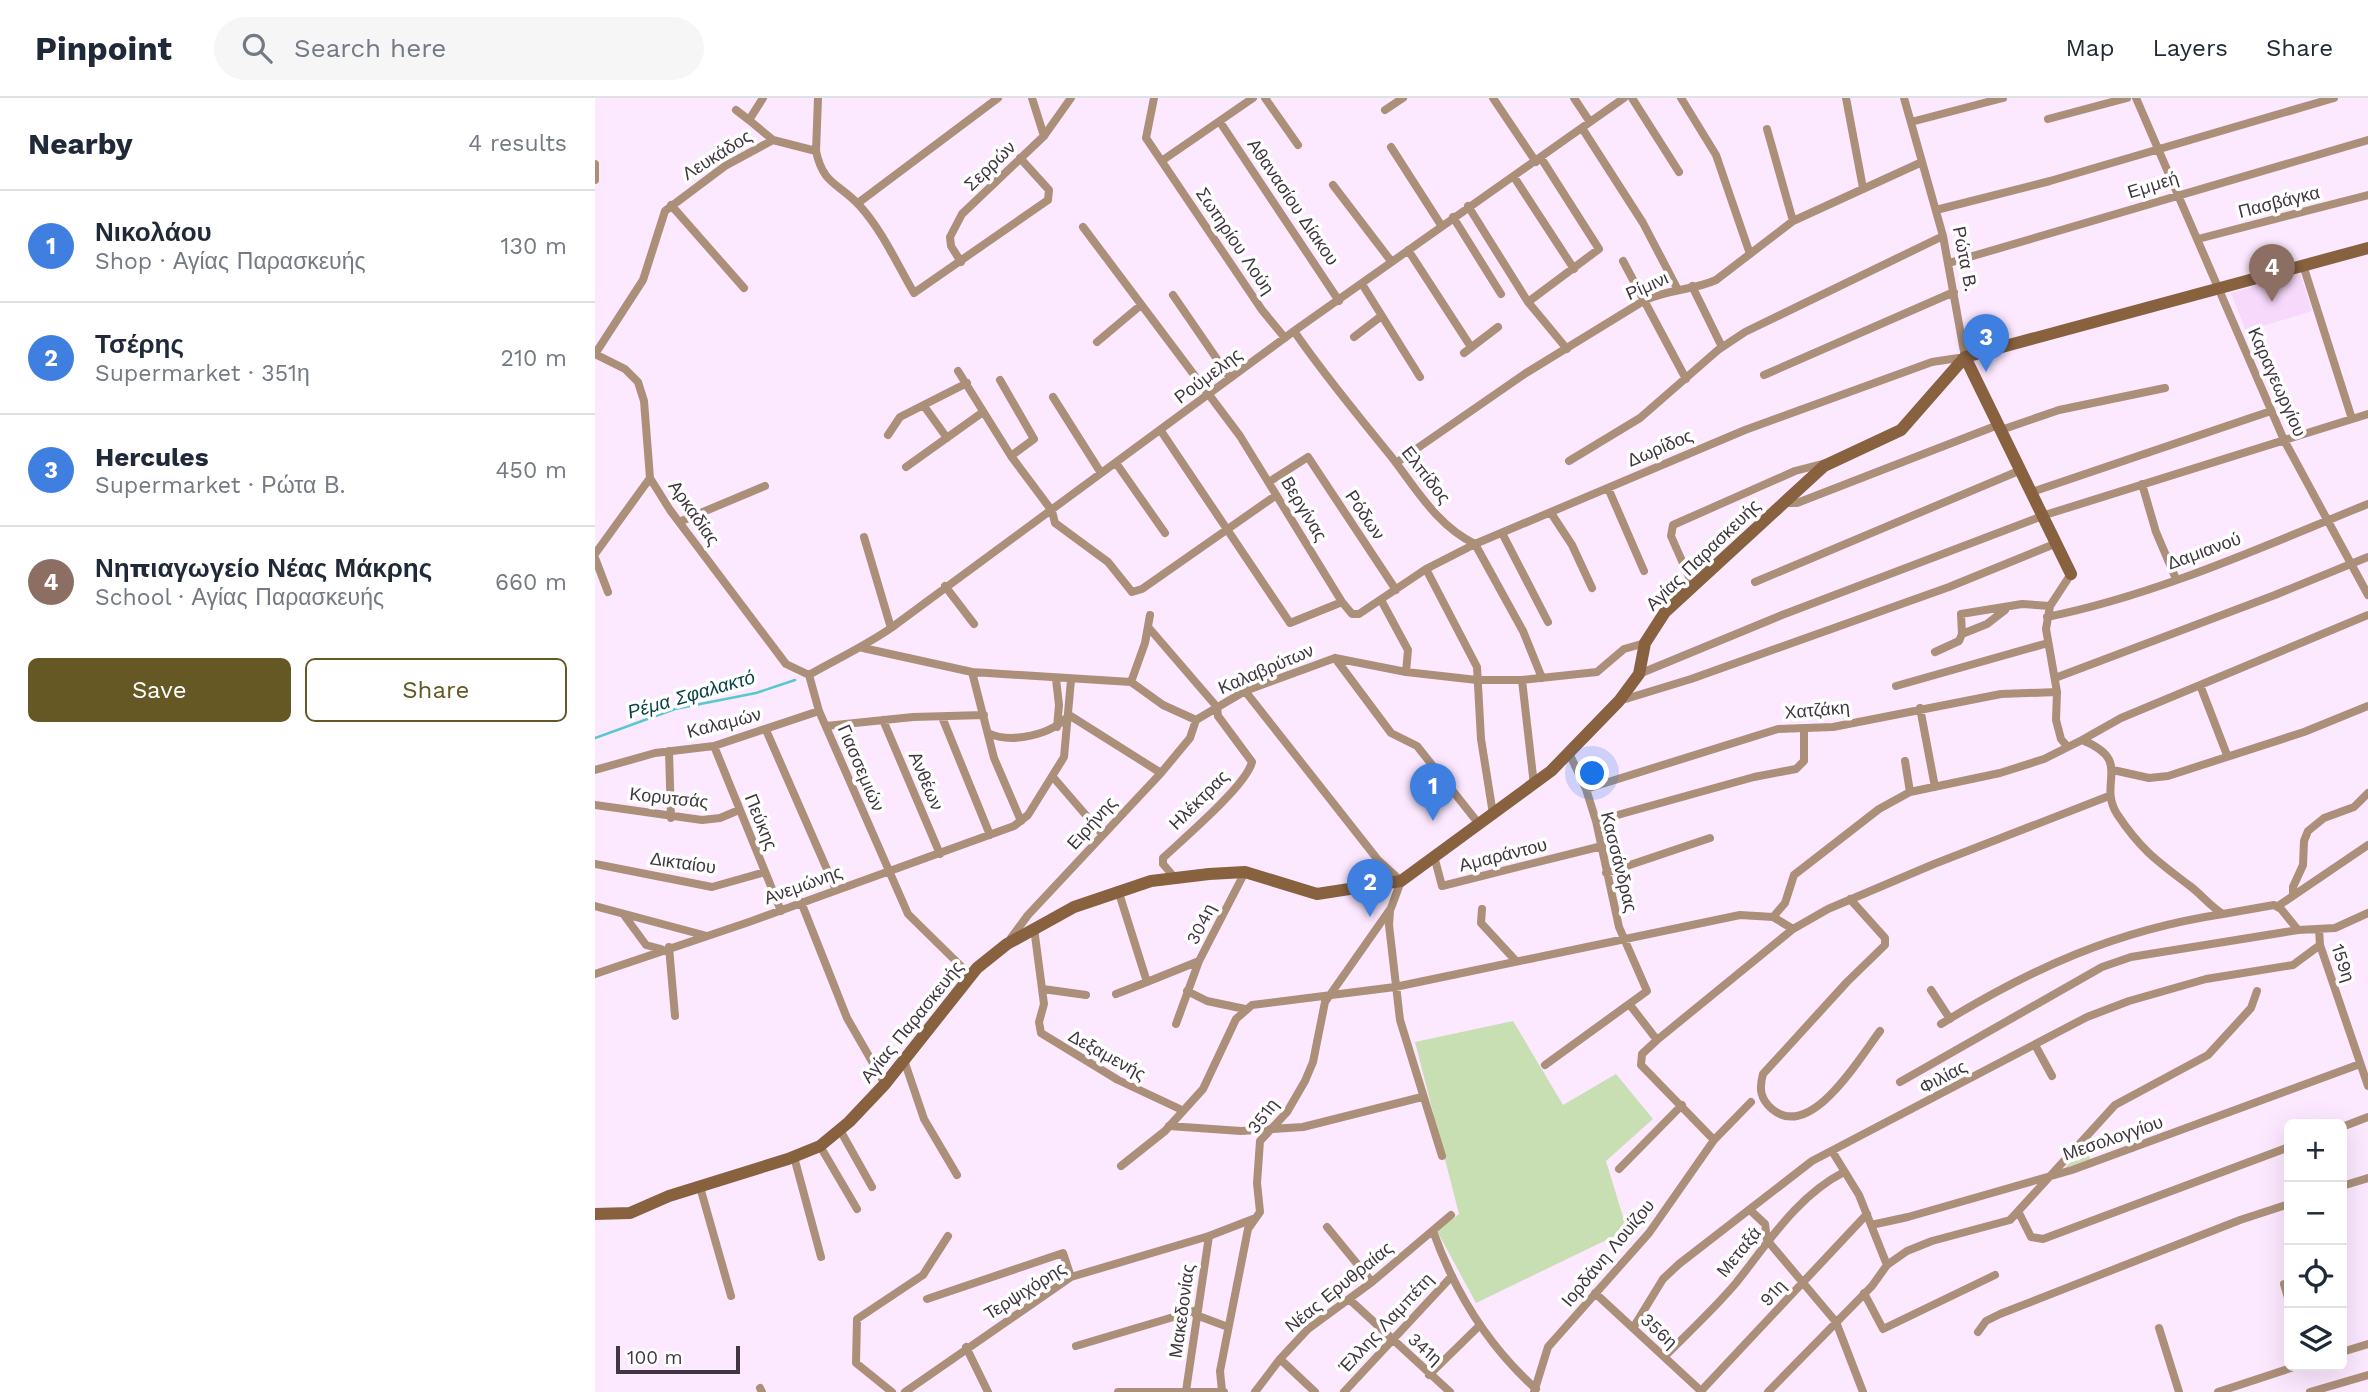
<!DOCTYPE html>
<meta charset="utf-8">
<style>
:root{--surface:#fff;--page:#f6f6f7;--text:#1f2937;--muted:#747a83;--line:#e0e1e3;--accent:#655824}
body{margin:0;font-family:"Work Sans",sans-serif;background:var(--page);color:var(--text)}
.controls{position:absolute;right:21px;bottom:21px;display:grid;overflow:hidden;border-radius:10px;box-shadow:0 7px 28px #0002}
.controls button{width:63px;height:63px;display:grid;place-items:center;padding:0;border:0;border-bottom:2px solid var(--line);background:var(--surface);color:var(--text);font:35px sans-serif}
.scale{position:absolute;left:21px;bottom:18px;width:124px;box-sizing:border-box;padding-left:7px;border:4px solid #3f3640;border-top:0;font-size:19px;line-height:24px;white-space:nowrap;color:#3f3640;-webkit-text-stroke:5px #fff;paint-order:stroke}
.you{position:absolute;left:998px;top:676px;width:24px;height:24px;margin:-18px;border:5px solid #fff;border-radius:50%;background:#1a73e8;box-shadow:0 0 0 10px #1a73e833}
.badge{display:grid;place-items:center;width:46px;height:46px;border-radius:50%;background:var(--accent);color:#fff;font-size:23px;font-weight:700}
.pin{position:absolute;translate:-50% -58px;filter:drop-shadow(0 2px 4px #0008)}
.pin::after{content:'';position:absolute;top:37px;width:24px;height:21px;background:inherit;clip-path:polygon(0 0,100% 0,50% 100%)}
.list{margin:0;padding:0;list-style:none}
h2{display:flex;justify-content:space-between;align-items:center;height:91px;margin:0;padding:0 28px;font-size:30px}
h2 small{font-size:23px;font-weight:400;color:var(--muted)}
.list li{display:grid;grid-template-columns:46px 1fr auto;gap:21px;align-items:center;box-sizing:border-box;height:112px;padding:0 28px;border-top:2px solid var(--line)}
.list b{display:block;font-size:26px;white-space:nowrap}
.list p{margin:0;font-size:23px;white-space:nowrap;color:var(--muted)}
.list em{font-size:23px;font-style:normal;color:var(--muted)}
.actions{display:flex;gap:14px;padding:21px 28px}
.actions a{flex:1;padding:16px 0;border:2px solid var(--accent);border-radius:10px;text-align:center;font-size:24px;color:var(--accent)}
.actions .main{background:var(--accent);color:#fff}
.icon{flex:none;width:38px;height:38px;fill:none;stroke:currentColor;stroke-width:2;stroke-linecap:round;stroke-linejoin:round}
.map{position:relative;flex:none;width:1773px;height:1294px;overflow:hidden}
header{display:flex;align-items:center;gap:42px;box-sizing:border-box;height:98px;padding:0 35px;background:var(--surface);border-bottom:2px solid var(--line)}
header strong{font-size:33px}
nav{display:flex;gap:38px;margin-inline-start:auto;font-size:24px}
.search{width:490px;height:63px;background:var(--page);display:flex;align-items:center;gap:18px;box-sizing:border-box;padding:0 24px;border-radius:38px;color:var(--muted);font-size:26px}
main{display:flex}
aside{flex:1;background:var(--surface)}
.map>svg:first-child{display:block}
</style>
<header>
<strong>Pinpoint</strong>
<div class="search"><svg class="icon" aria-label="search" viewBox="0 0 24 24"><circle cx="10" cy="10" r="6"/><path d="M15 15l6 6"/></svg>Search here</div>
<nav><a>Map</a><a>Layers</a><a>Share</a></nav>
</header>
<main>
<aside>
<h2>Nearby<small>4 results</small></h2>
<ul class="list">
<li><span class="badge" style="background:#3f7fe0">1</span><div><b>Νικολάου</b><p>Shop · Αγίας Παρασκευής</p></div><em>130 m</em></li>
<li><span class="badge" style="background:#3f7fe0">2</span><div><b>Τσέρης</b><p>Supermarket · 351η</p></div><em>210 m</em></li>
<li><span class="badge" style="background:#3f7fe0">3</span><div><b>Hercules</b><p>Supermarket · Ρώτα Β.</p></div><em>450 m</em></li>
<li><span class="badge" style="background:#8d6e63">4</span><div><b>Νηπιαγωγείο Νέας Μάκρης</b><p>School · Αγίας Παρασκευής</p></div><em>660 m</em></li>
</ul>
<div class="actions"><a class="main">Save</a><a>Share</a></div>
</aside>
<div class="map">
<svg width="1773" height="1294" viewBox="0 0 1773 1294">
<rect width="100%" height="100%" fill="#fce8ff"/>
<path fill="#f7d9fb" d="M1705,175L1717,213L1651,233L1636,195Z"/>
<path fill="#c8deb3" d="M918,923L968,1007L1021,976L1058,1021L1011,1063L1032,1132L881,1205L842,1133L864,1116L820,944Z
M1490,1046L1495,1061L1470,1070Z"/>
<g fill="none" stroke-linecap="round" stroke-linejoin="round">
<path stroke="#55c9cc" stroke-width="2.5" d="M0,640L80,611L161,595L200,582"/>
<path stroke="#ab8f79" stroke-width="8" d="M168,0L154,22L178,42
M437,0L449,38
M559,0L551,40L667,212L690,240
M670,0L703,47
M898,0L941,64
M979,0L995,24
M1037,0L1084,74
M1086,0L1121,57L1155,156
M1251,0L1268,90
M1541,0L1689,342L1773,497
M141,12L154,22
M790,12L808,0
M1453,21L1532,0
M625,24L744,203
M1316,24L1408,0
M987,30L1048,125L1082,190
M1172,31L1198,123
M796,49L846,127
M221,53L223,0
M568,62L658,0
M0,66V82
M919,79L979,171
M738,87L796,163
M263,105L403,0
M76,107L149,190
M873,108L933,204L972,251
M1341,112L1455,83L1739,0
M858,119L906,196
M488,129L645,338L747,504L757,516H764L831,471L880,446L1150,332L1337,264L1370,259L1348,138L1309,0
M1603,141L1773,97
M813,152L876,249
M1028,163L1091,281
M366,164L356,148L355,139L367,116L449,38L476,0
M1354,165L1773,42
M1708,167L1757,321
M767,186L825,279
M1097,188L1127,249
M578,197L635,280
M933,204L1004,151L946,60
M699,233C729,277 762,316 795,357C821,390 841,427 880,446L928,533L947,580
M759,239L785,219
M502,244L546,207
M869,255L903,229
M0,256L48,182L70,113L130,68L178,42L221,53C228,87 244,85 264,107C287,132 302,166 319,195L453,102L454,92L425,60
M0,256L30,271L43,284L49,303L55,380L75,412L191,566L214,577
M363,273L416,358L457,413L460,425L513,464L537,494L547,491L680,398
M1169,277L1359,194
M405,282L439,341L416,358
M458,299L506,375
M329,308L352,340
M1406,332L1464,312L1570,290
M566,333L695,525L747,504
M293,337L305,319L372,285
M974,363L1045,320L1123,252L1150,234L1348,138
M521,365L570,435
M801,365L931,275L1050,202C1075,191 1099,192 1121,182L1198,123L1327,64
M311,369L388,314
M674,384L713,359L801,492
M1547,386L1561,434L1581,481
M1013,390L1049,473
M1437,394L1676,313
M1190,405H1202L1403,327
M956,415L977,447L997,490
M84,424L170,388
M907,435L953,524
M269,439L296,530
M0,456L55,380
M0,460L13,494
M831,471L882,569L886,641L898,716
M1160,484L1426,372
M350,488L379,526
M1098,488L1076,438L1078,427L1200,373L1231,365
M786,502L813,552L811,574
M1452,519C1562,497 1669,448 1773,406
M554,530L622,609L623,618L657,664C651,688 588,741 568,760V766L579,779
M1367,536L1392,526L1410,512
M268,550L377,574L536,584L568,607L601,622
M1340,554L1364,543L1367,536L1366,516L1427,506L1455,508
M740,560L796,635L822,648L884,726
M377,574L399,660L426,723
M1044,576L1187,517L1450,417L1773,316
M214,577C242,561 270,548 296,530L699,233L1029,0
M214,577L224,613L313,816L375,877
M1460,580L1680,497L1773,459
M461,581L464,607L462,629
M927,582L939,687
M536,584L550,545L555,517
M1605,587L1632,657
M1301,588L1453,545
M1024,603L1096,581L1354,489L1462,445
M1325,610L1340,689
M347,619L395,737
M288,622L345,756
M601,622L650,593L740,560L811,574L882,582H927L1002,574L1029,551L1050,545
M231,628L318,619L389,617
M171,632L241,792
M393,635C416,646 457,637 474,617L566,675
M1487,642L1526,620L1773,517
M1471,647L1466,641L1461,622L1462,594L1451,531L1455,508L1476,476
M119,648L186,813
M74,653L76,720
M1310,663L1315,694
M0,672L60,655L119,648L224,613
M1518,672L1554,680L1573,678L1709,634L1773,608
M458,679L508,737
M991,691L1183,631L1238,629L1406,596L1462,594
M0,707L107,722L125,720L144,712
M1001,723L1159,679L1201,671L1209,663V630
M839,758L847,788L1007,748
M0,766L117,789L170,774
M1011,775L1115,740
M1698,797V789L1708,767L1709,743L1713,733L1729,720L1759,709L1773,695
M1255,801L1290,840V847L1252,884L1168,976C1164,990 1165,1001 1177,1011C1216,1044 1265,959 1285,933
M206,804L252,920L290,986
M0,808L112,838
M1683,808L1773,747
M887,811L886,825L921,863
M795,813L794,827L805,922L847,1058
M29,817L51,847L66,851
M1178,819L1190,805L1199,777L1284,711L1315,694L1405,675L1449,661L1487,642C1539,663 1502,684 1522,716C1546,752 1562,763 1595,788C1607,797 1615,808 1628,816L1679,807L1686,811L1703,832L1740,830L1773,815
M439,830L449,906L444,924L446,935L523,982L587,1012
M1724,831L1725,847L1773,988
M416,840L433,817L566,675L595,640L601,622
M74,849L80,918
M0,876L154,824L419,728L433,717L469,659L476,582
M552,884L604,863
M448,891L491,897
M1336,892L1355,921
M592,893L612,903L650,911
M521,896L552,884L523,792
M1035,907L1062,942
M581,926L604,863L650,774
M1346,926C1437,870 1522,832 1628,816
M1440,947L1457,978
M309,962L329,1021L362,1077
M950,967L1052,893L1024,829L1001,723L991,691L974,655
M1305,984L1507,869L1536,859L1703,832
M574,1028L646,1033L708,1029L827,999
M1747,1029L1773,1019
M245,1032L277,1089
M1119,1042L1046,967L1047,956L1062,942L1198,831L1233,811L1339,766L1514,698
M225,1048L262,1111
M1237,1053L1264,1097L1292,1167
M199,1059L226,1159
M526,1068L570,1033L608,991L641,921L657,907L800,889L1145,817L1178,819L1198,831
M1024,1071L1087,1007
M1747,1088L1773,1080
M105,1089L136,1198
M1155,1112L1170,1126L1172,1142L1241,1224L1268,1294
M1424,1115L1436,1139L1448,1141L1694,1049
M1276,1127L1313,1119L1477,1072L1765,966
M732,1129L777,1184
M838,1133C860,1195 892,1247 941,1291
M1689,1186L1694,1203
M1000,1195L1107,1294
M1269,1195L1288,1231L1400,1177
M332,1201L468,1155L476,1179
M754,1201L855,1294
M601,1217L633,1229
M1038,1230L1068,1181L1084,1166L1217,1063L1492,919L1534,903L1611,881L1698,867L1725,847
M1564,1230L1584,1294
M1383,1234L1391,1223L1405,1216L1645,1122L1694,1106
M481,1248L602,1212
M371,1249L393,1294
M1747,1254L1773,1246
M1069,1259C1093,1235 1119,1211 1141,1185C1173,1145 1202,1098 1249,1074
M685,1261L720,1294
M834,1277L883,1229
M165,1290L167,1294
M591,1293L614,1138
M627,1293L625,1273L653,1131L665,1114L662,1085L665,1043L692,1014L710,983L718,964L730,904L796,810L806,783L783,762L650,593
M1106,1293L1272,1116
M297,1294L261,1265L262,1221L328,1177L353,1138
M310,1294L476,1179L614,1138L658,1121
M523,1294H629
M660,1294L685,1261L713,1231L777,1184L856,1117
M749,1294L857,1178
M939,1294L953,1249L1054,1135L1119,1042L1156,1004
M1173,1294L1277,1188L1292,1167L1312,1153L1337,1143L1415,1122L1520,1007L1613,957L1656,910L1662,893
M1623,1294L1702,1268
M1715,1294L1773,1277"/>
<path stroke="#88613f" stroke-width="12" d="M1370,259L1476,476
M0,1116L35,1115L74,1098L193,1061L225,1048L254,1024L290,986L382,870L412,846L479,809L556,783L614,776L650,774L722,796L806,783L956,673L1024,603L1044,576L1050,545L1070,514L1229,368L1306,332L1370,259L1773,150"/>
</g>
<g text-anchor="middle" stroke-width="7" stroke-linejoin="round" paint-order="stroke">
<g font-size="18" fill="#3f3640" stroke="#fff">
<text transform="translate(122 57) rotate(-32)" y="6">Λευκάδος</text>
<text transform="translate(395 68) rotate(-44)" y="6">Σερρών</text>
<text transform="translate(1558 87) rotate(-17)" y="6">Εμμεή</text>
<text transform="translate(698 104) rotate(56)" y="6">Αθανασίου Δίακου</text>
<text transform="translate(1684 104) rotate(-14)" y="6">Πασβάγκα</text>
<text transform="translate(640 143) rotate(56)" y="6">Σωτηρίου Λούη</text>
<text transform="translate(1370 161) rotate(79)" y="6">Ρώτα Β.</text>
<text transform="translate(1052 188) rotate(-24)" y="6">Ρίμινι</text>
<text transform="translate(613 278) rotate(-37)" y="6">Ρούμελης</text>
<text transform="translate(1682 284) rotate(66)" y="6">Καραγεωργίου</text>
<text transform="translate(1065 350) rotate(-23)" y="6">Δωρίδος</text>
<text transform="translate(831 377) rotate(52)" y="6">Ελπίδος</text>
<text transform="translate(709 411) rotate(59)" y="6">Βεργίνας</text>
<text transform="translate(99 415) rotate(55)" y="6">Αρκαδίας</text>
<text transform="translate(770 417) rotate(56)" y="6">Ρόδων</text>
<text transform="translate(1609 453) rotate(-20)" y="6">Δαμιανού</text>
<text transform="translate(1108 457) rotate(-44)" y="6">Αγίας Παρασκευής</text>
<text transform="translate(671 571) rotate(-23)" y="6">Καλαβρύτων</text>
<text transform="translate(1222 612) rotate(-5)" y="6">Χατζάκη</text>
<text transform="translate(129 625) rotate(-14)" y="6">Καλαμών</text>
<text transform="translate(266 670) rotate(67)" y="6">Γιασσεμιών</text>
<text transform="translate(331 683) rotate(67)" y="6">Ανθέων</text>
<text transform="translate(74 700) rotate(6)" y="6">Κορυτσάς</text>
<text transform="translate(604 702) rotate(-45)" y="6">Ηλέκτρας</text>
<text transform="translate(166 724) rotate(68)" y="6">Πεύκης</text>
<text transform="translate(497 725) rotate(-48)" y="6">Ειρήνης</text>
<text transform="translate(908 757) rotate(-14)" y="6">Αμαράντου</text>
<text transform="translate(1024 764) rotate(76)" y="6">Κασσάνδρας</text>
<text transform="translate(88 765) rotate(8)" y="6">Δικταίου</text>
<text transform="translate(208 787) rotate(-20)" y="6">Ανεμώνης</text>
<text transform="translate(606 826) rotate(-63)" y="6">304η</text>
<text transform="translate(1748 865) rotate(72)" y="6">159η</text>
<text transform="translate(317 924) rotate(-51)" y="6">Αγίας Παρασκευής</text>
<text transform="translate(512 957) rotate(29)" y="6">Δεξαμενής</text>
<text transform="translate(1348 979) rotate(-28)" y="6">Φιλίας</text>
<text transform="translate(668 1018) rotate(-53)" y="6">351η</text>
<text transform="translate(1518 1040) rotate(-19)" y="6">Μεσολογγίου</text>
<text transform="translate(1144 1154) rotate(-51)" y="6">Μεταξά</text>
<text transform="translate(1013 1155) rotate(-50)" y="6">Ιορδάνη Λουίζου</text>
<text transform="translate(744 1189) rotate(-39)" y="6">Νέας Ερυθραίας</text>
<text transform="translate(430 1193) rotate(-32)" y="6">Τερψιχόρης</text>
<text transform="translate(1178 1195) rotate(-47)" y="6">91η</text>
<text transform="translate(587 1213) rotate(-82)" y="6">Μακεδονίας</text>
<text transform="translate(791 1225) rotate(-47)" y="6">Έλλης Λαμπέτη</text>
<text transform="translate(1064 1233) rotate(43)" y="6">356η</text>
<text transform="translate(830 1251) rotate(42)" y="6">341η</text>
</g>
<g font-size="19" font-style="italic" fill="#0b4243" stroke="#fff">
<text transform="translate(96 596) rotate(-16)" y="7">Ρέμα Σφαλακτό</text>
</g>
</g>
</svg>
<div class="controls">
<button>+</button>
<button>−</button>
<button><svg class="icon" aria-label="locate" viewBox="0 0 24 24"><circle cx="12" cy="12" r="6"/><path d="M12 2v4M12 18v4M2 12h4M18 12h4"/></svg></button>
<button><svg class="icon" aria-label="layers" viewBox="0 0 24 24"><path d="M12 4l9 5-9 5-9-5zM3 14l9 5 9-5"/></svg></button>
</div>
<div class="scale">100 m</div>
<div class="you"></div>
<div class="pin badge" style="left:838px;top:723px;background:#3f7fe0">1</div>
<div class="pin badge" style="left:775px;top:819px;background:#3f7fe0">2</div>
<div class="pin badge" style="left:1391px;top:274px;background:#3f7fe0">3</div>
<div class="pin badge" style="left:1677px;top:204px;background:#8d6e63">4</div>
</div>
</main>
